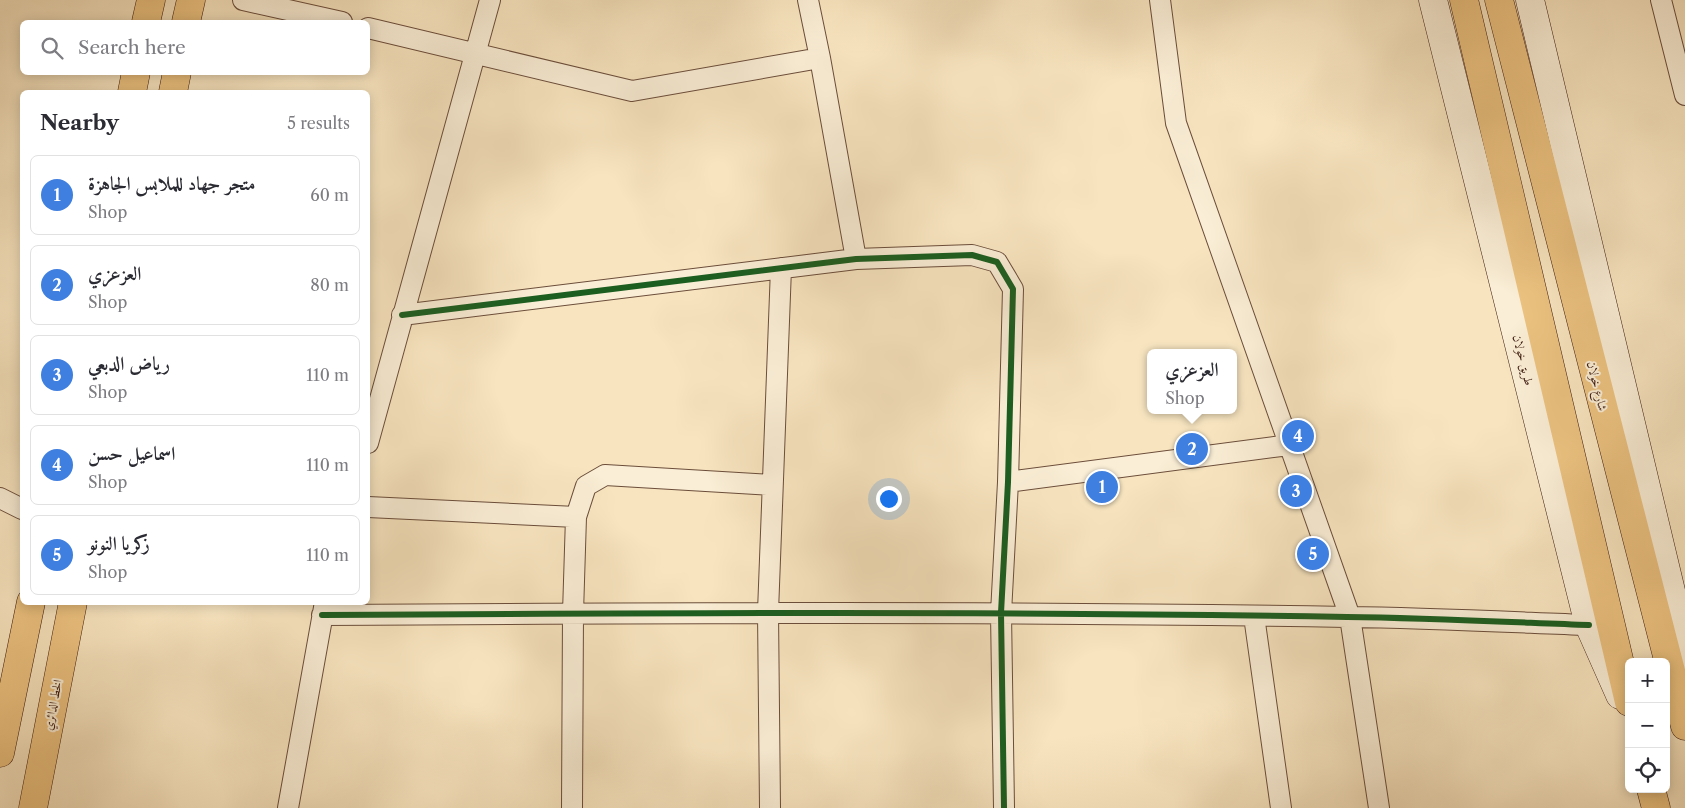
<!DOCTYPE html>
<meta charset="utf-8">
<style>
:root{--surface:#fff;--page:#f2f2f3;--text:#2b2b33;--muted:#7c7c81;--line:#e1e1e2;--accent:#8f2418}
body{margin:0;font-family:"Libre Caslon Text",Amiri,serif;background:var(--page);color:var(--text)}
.controls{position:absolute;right:15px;bottom:15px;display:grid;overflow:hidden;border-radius:8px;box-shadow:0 2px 12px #0003}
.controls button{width:45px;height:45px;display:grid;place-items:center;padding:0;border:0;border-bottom:1px solid var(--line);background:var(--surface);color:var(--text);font:25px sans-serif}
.you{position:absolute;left:888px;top:498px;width:18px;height:18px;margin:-12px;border:4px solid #fff;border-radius:50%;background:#1a73e8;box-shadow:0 0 0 8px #1a73e833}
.badge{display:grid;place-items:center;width:32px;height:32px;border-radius:50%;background:var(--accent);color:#fff;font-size:16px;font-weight:700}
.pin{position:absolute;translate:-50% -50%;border:2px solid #fff;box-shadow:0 1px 5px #0006}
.popup{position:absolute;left:1147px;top:349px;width:90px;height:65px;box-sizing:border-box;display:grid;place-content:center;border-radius:8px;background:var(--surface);filter:drop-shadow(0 1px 4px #0005);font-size:16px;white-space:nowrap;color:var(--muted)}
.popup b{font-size:19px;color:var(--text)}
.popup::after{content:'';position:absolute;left:50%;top:100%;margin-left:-10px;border:10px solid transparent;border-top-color:var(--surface)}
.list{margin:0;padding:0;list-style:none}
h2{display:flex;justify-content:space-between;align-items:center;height:65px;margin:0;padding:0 20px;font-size:21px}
h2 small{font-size:16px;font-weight:400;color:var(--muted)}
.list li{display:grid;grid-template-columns:32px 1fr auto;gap:15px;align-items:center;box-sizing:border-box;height:80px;margin:0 10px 10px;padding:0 10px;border:1px solid var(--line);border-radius:8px}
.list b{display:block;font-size:19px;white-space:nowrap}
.list p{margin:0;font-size:16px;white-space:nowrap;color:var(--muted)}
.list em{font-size:16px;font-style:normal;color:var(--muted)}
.icon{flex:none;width:28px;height:28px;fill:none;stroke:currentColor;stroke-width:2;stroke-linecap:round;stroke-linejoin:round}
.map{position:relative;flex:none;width:1685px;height:808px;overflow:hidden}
.search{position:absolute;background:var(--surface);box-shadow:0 2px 12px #0003;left:20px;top:20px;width:350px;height:55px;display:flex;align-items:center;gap:12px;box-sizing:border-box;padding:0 18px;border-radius:8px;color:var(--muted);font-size:19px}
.panel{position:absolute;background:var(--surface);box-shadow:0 2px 12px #0003;left:20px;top:90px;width:350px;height:515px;border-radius:8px}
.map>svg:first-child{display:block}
</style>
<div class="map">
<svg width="1685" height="808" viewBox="0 0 1685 808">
<rect width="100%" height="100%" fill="#f8e5c0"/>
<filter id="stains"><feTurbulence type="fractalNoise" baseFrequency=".004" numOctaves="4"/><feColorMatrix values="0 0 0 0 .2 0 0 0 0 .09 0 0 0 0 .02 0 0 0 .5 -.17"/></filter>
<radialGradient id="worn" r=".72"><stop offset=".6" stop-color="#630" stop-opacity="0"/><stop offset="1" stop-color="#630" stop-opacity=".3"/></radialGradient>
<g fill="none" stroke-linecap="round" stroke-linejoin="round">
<defs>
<path id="minor" d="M243,0L342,22
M808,0L820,58L856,259
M1160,0L1176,123L1350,617L1379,808
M1661,0L1685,95
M368,28L632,91L820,58
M402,315L856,259L972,255L997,262L1013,289L1008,482L1001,613L1004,808
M368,443L490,0
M1008,482L1289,445
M0,498L22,509
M368,507L576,517
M322,615C664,613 1006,611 1347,617C1428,618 1509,622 1589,625
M1254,616L1281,808
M288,808L325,602
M572,808L573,613L576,517L586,486L605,475L772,485
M770,808L768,612L781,268"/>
<path id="secondary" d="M1433,0L1589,625L1620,695
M1530,0L1681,633L1682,696"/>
<path id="primary" d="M1464,0L1629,702
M1499,0L1685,726
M146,22L151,0
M186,22L191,0
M132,92L136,72
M173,92L177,72
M0,753L31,602
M1651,789L1656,808
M33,808L73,602"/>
</defs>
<use href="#minor" stroke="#6b4d3a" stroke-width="22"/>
<use href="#secondary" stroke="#3c1a0e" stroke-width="29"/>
<use href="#primary" stroke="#3c1a0e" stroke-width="29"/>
<use href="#minor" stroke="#faeed6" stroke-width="20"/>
<use href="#secondary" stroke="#faeed6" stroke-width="28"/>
<use href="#primary" stroke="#ecc280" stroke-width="28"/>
<defs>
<path id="cycleway" d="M402,315L856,259L972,255L997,262L1013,289L1008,482L1001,613L1004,808
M322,615C664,613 1006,611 1347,617C1428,618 1509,622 1589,625"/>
</defs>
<use href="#cycleway" stroke="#faeed6" stroke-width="9"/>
<use href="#cycleway" stroke="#1b5e20" stroke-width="6"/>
</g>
<g text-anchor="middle" stroke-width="4" stroke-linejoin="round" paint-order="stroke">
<g font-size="12" fill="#3c1a0e" stroke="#faeed6">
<text transform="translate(1523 360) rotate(76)" y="4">طريق خولان</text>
<text transform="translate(1597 386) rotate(76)" y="4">شارع خولان</text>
<text transform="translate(53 705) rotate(-79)" y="4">الخط الدائري</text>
</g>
</g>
<rect width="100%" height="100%" filter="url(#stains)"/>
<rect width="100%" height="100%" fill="url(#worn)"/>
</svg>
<div class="controls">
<button>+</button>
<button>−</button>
<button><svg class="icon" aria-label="locate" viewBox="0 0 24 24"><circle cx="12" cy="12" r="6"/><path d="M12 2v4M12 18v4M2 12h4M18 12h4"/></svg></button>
</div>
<div class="you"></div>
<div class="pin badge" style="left:1102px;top:487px;background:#3f7fe0">1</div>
<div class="pin badge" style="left:1192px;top:449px;background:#3f7fe0">2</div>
<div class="popup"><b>العزعزي</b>Shop</div>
<div class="pin badge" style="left:1296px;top:491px;background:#3f7fe0">3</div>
<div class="pin badge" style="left:1298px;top:436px;background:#3f7fe0">4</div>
<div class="pin badge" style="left:1313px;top:554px;background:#3f7fe0">5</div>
<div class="search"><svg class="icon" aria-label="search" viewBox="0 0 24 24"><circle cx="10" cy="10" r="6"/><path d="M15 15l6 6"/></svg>Search here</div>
<section class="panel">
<h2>Nearby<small>5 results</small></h2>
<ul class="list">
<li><span class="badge" style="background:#3f7fe0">1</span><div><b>متجر جهاد للملابس الجاهزة</b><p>Shop</p></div><em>60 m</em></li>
<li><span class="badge" style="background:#3f7fe0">2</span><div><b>العزعزي</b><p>Shop</p></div><em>80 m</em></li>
<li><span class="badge" style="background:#3f7fe0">3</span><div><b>رياض الدبعي</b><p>Shop</p></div><em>110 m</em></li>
<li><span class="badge" style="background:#3f7fe0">4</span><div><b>اسماعيل حسن</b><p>Shop</p></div><em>110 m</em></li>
<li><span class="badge" style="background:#3f7fe0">5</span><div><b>زكريا النونو</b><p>Shop</p></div><em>110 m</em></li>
</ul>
</section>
</div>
